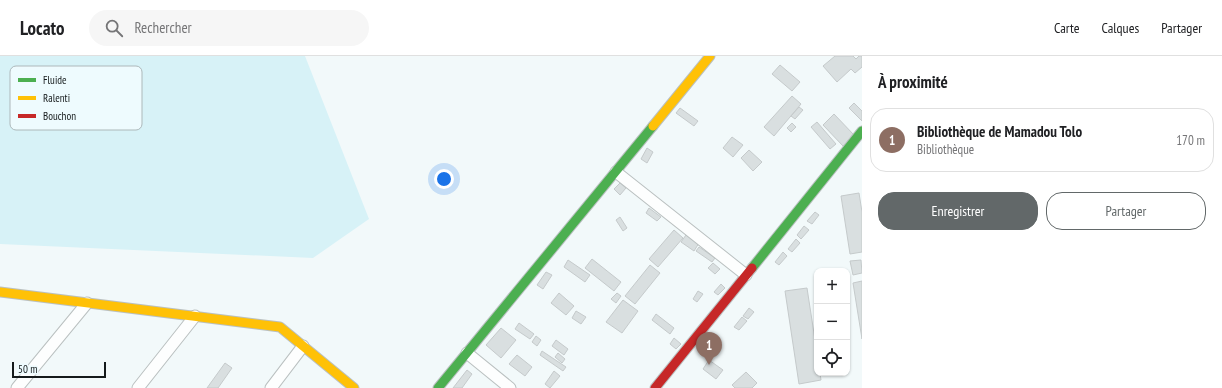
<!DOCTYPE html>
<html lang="fr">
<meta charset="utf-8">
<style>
:root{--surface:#fff;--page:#f6f6f6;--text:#202124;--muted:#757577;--line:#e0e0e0;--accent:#626869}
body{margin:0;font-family:"PT Sans Narrow",sans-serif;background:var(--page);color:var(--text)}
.controls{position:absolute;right:12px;bottom:12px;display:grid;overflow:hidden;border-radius:8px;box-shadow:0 1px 3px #0004}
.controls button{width:36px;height:36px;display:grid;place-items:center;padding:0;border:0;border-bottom:1px solid var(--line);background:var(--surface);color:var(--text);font:20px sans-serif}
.scale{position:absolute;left:12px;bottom:10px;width:94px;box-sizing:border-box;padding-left:4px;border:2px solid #151a1b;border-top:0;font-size:11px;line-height:14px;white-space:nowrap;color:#151a1b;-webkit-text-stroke:3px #eefbfe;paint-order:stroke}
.you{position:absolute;left:444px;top:123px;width:14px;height:14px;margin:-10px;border:3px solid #fff;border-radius:50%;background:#1a73e8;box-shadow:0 0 0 6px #1a73e833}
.badge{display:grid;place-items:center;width:26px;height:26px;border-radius:50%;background:var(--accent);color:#fff;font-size:13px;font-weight:700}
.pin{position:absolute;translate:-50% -33px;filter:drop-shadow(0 1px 2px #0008)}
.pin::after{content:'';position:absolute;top:21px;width:14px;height:12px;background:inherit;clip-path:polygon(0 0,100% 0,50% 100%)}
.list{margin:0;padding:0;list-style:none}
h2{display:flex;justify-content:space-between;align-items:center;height:52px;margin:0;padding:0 16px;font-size:17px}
h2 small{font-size:13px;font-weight:400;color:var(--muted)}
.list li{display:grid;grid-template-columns:26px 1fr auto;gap:12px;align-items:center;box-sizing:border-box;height:64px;margin:0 8px 8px;padding:0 8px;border:1px solid var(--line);border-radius:16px}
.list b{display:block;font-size:15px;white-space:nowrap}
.list p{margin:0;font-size:13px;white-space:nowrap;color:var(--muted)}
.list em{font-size:13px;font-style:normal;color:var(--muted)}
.actions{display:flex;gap:8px;padding:12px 16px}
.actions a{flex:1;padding:9px 0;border:1px solid var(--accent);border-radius:16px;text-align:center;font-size:14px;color:var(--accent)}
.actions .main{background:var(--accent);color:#fff}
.icon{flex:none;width:22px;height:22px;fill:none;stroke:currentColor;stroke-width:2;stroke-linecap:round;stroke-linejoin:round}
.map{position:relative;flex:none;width:862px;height:332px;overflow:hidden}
header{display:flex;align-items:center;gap:24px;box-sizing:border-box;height:56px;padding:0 20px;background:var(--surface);border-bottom:1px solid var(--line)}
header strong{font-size:19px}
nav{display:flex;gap:22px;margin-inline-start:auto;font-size:14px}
.search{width:280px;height:36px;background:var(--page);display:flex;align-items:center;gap:10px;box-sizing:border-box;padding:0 14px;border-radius:22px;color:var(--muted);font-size:15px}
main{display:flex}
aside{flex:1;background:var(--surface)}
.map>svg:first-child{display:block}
</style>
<header>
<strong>Locato</strong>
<div class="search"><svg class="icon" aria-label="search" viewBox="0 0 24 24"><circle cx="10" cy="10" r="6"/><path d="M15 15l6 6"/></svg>Rechercher</div>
<nav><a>Carte</a><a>Calques</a><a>Partager</a></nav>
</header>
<main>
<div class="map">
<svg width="862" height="332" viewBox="0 0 862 332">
<rect width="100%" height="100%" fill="#f2f9fa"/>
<path fill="#d7f2f7" d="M0,0H305L369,163L313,202L0,188Z"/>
<path fill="#d9dfe0" stroke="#c5cacb" d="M835,0H853L856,3L859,0H862V11L855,17L851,13L837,26L823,10Z
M780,9L800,26L792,35L772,18Z
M792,40L801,48L774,80L764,71Z
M854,47L862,55V65L849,52Z
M799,51L803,54L795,63L791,60Z
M680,52L698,65L694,70L676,57Z
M834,58L854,79L843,90L823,69Z
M817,66L836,88L830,93L811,71Z
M792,67L796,71L791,76L787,72Z
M732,81L743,89L733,101L723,92Z
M647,92L653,96L647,107L641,103Z
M749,94L762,106L753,115L741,102Z
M620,127L626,132L620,139L614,133Z
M859,137L862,156V196L850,198L841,140Z
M649,152L661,161L657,165L646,157Z
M815,156L819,159L812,168L807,165Z
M620,161L627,172L623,175L616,164Z
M804,170L809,174L801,183L797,179Z
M674,174L683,182L658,211L649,203Z
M686,179L699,187L694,195L681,186Z
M796,183L800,187L792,196L788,193Z
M699,191L715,202L712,206L696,195Z
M783,196L787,200L779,209L775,206Z
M592,203L621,226L614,235L585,212Z
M568,204L590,219L585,226L564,211Z
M861,204L862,217L853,219L850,205Z
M713,207L720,213L715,218L708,212Z
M650,209L660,217L635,248L625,240Z
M546,216L552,219L543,233L537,229Z
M862,225V283L853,227Z
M721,228L725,232L718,239L714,236Z
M807,232L817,297V317H820L821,324L799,328L785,235Z
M698,235L703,238L697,246L693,243Z
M559,237L574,250L566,259L551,247Z
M617,237L621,240L616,247L611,243Z
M623,244L638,255L622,277L606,266Z
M749,252L754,256L748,263L743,260Z
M576,255L586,261L581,268L572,262Z
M656,258L674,272L670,278L652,264Z
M742,261L747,265L739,274L734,271Z
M519,267L534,278L530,283L515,273Z
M501,272L516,284L501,302L486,289Z
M536,280L541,284L537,290L532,286Z
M674,282L681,288L676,293L670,288Z
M556,284L568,293L564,299L552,290Z
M542,295L566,311L563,315L540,299Z
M558,297L565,303L562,307L555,301Z
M517,299L532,311L525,320L509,308Z
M709,304L723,314L716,323L703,313Z
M225,307L232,312L218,332H207Z
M467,314L472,318L462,332H453Z
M554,315L560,320L550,332L545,328Z
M746,316L757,327L752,332H735L732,329Z"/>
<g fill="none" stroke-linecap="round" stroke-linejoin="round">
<defs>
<path id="street" d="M616,116L746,219
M467,297L510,332
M17,332L87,247
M138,332L195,260
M271,332L303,290"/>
<path id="fast" d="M752,212L862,75
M438,332L653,70"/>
<path id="slow" d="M653,70L710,0
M0,236L280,271L354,332"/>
<path id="jam" d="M655,332L752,212"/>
</defs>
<use href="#street" stroke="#bac0c0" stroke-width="13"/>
<use href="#fast" stroke="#bac0c0" stroke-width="11"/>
<use href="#slow" stroke="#bac0c0" stroke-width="11"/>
<use href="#jam" stroke="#bac0c0" stroke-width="11"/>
<use href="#street" stroke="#fdfefe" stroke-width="11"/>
<use href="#fast" stroke="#4caf50" stroke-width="9"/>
<use href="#slow" stroke="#ffc107" stroke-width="9"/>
<use href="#jam" stroke="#c62828" stroke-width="9"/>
</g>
<rect x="10" y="10" width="132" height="64" rx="6" fill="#eefbfe" stroke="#adb8ba" stroke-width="1"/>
<rect x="18" y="22" width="18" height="4" fill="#4caf50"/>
<rect x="18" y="40" width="18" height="4" fill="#ffc107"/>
<rect x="18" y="58" width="18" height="4" fill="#c62828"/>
<g font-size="11" fill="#151a1b">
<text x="43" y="28">Fluide</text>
<text x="43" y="46">Ralenti</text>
<text x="43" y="64">Bouchon</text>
</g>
</svg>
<div class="controls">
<button>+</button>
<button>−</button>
<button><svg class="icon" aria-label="locate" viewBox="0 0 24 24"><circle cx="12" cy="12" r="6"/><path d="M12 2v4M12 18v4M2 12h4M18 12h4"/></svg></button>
</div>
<div class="scale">50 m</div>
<div class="you"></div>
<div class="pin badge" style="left:709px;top:309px;background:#8d6e63">1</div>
</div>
<aside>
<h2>À proximité<small></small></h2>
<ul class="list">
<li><span class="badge" style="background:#8d6e63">1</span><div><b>Bibliothèque de Mamadou Tolo</b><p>Bibliothèque</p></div><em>170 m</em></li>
</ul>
<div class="actions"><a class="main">Enregistrer</a><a>Partager</a></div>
</aside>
</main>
